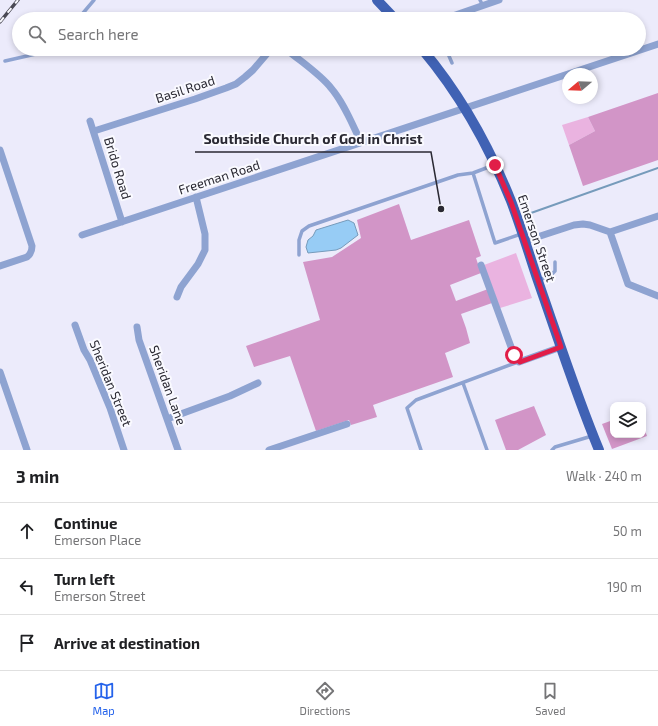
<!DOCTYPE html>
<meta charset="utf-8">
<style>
:root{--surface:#fff;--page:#f2f2f2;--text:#202124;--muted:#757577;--line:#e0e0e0;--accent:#2563eb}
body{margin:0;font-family:"Exo 2",sans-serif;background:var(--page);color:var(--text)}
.controls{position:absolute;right:12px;bottom:12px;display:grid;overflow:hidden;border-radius:8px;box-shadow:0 2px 6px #0003}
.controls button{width:36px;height:36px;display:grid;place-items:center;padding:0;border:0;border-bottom:1px solid var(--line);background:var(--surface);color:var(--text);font:20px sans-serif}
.compass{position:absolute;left:562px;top:68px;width:36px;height:36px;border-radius:50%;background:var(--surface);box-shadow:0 2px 6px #0003;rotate:251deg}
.stop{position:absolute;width:12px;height:12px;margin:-9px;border:3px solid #e11d48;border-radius:50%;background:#fff}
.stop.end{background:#e11d48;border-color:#fff;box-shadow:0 1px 4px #0008}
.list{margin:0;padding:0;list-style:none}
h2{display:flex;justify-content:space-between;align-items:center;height:52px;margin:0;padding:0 16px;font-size:17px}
h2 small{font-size:13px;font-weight:400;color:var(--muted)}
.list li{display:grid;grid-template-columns:26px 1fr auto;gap:12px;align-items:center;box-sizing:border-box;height:56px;padding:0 16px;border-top:1px solid var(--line)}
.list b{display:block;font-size:15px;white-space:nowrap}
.list p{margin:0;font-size:13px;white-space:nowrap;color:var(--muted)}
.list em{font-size:13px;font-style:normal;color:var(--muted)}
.icon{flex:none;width:22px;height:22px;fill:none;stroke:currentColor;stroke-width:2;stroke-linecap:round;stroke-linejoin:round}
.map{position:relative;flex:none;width:658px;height:450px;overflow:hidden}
.search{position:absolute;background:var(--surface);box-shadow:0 2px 6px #0003;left:12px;right:12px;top:12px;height:44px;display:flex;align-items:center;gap:10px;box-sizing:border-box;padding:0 14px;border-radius:22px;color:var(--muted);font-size:15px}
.sheet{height:220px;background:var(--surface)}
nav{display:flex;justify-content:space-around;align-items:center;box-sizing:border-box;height:56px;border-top:1px solid var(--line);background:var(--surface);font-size:11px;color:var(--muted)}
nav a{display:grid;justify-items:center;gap:2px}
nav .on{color:var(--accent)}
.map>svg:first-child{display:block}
</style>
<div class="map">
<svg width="658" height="450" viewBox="0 0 658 450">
<rect width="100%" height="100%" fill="#ecebfb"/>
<path fill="#eab3e0" d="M588,117L595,131L569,145L562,125Z
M516,253L532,298L500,308L484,265Z"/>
<path fill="#d295c7" d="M658,93V160L583,186L569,145L595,131L588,117Z
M399,204L411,240L469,220L481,256L476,258L481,273L450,285L456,301L488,289L492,303L461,314L466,328L470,343L445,353L453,377L373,405L377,417L351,425L349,420L316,431L290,356L254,367L246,346L320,320L303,262L332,257L361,238L357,220Z
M534,406L546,435L518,450H506L495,420Z
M613,420V435H643V425L647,436L612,449L602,424Z"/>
<path fill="#97ccf5" stroke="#769bbb" d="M348,220L354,223L358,235L341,248L336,250L308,253L306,247L308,240L313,236L316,230Z"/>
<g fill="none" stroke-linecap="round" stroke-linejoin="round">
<path stroke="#769bbb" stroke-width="2" d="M531,213L658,168"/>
<path stroke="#8ea3d1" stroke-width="3.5" d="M480,0L483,6
M78,19L94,0
M446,49L452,63
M5,61L49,51L51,49
M473,173L495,243L521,234
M299,255V240L302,231L309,226L458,175L473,173L494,165
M539,280L550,276L555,271V262
M463,383L487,450
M421,450L407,408L416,400L518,362
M552,450L555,447L592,436"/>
<path stroke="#8ea3d1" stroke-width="7" d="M444,19L499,0
M286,49C300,61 320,74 331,88C344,103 352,124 361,142
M568,74L658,44
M90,121L122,222
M94,131L195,99L226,88L236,84L245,77L253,70L271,49
M0,150L32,246C32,251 31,254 27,257L0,266
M610,232L628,284L658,296
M82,235L568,74
M525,241L574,225L583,224L590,225L610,232L658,216
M481,265L514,355L519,362L561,347
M177,297L181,287L198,264L205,250V234L196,197
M75,325L84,350L90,360L110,408L124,450
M137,327L139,340L178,450
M0,372L27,450
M167,419L230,396L258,383
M269,450L347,424"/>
<path stroke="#4062b4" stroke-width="10" d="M377,0L395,19
M422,49C460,94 489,146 511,201C521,227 529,254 538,281C558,338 576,395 599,450"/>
<defs>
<path id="rail" d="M0,22L18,0"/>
</defs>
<use href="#rail" stroke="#4b4a55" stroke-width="3.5"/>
<use href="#rail" stroke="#fafaff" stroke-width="2" stroke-dasharray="6" stroke-linecap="butt"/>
</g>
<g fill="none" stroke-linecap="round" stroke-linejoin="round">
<path stroke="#e11d48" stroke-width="5" d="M495,165L511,202L561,347L520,362L514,355"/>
</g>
<g text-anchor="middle" stroke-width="4" stroke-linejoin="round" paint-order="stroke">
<g font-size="13" fill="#2a2933" stroke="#fafaff">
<text transform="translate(185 89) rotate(-18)" y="5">Basil Road</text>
<text transform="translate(118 168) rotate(73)" y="5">Brido Road</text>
<text transform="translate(219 177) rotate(-18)" y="5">Freeman Road</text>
<text transform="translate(537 238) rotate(71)" y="5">Emerson Street</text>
<text transform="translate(111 383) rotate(68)" y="5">Sheridan Street</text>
<text transform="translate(168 385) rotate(70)" y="5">Sheridan Lane</text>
</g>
</g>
<path fill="none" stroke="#2a2933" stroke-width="1.5" d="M441 209L431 152H195"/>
<circle fill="#2a2933" stroke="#fafaff" stroke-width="1.5" cx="441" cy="209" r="4"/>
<g font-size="14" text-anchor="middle" font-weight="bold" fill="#2a2933" stroke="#fafaff" stroke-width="4" stroke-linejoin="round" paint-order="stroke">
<text x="313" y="144">Southside Church of God in Christ</text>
</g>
</svg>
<div class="controls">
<button><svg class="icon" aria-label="layers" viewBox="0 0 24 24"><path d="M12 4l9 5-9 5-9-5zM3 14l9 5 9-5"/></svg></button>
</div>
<svg class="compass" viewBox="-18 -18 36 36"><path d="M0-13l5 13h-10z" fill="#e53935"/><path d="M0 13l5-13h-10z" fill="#757577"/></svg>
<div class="stop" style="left:514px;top:355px"></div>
<div class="stop end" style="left:495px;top:165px"></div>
<div class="search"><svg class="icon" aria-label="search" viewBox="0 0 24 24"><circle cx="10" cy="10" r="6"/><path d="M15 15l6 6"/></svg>Search here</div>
</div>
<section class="sheet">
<h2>3 min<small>Walk · 240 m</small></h2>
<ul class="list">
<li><svg class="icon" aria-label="ahead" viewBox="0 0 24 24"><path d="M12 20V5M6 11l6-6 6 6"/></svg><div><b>Continue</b><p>Emerson Place</p></div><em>50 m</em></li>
<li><svg class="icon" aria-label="left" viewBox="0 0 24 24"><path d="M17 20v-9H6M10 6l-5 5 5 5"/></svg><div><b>Turn left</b><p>Emerson Street</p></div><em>190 m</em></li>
<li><svg class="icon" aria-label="arrive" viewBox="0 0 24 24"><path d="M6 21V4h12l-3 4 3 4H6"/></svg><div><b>Arrive at destination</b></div></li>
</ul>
</section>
<nav>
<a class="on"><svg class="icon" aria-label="map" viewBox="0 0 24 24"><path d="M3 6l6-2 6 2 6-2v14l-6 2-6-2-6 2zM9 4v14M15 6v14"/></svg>Map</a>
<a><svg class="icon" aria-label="directions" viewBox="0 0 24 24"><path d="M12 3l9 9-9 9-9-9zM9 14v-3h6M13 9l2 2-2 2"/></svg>Directions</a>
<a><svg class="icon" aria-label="saved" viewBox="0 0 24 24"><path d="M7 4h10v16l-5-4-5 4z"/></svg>Saved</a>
</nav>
